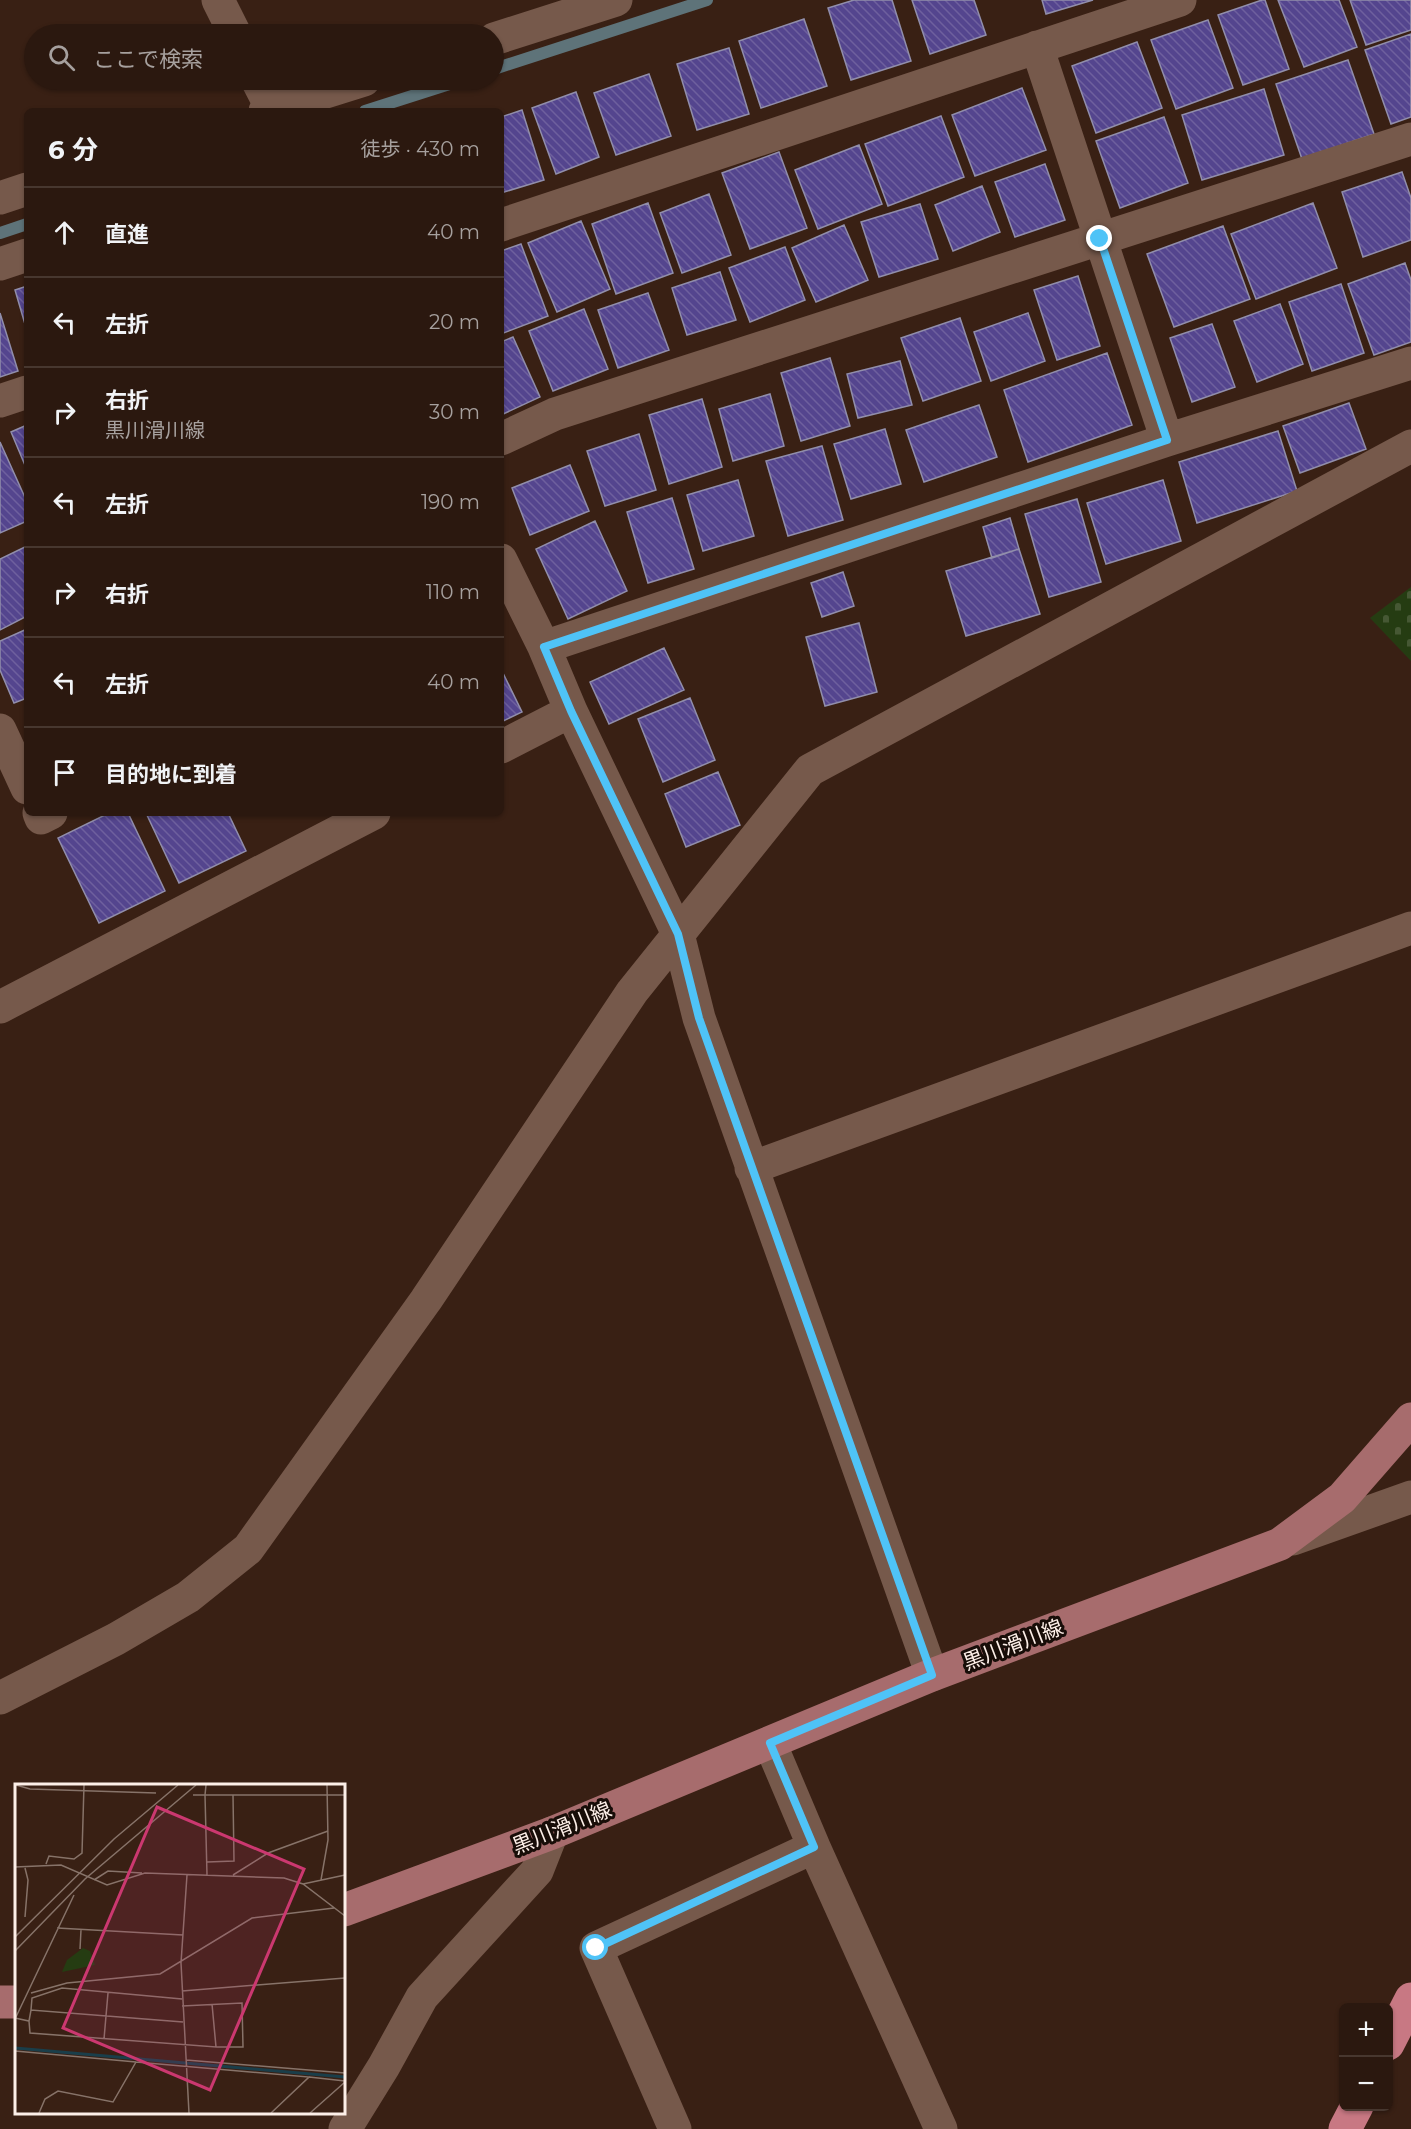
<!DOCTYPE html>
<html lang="ja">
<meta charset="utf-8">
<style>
:root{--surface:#2b180f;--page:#37251d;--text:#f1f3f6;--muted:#a6a09e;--line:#47372f}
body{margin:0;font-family:Montserrat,"Noto Sans JP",sans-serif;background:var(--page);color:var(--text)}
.controls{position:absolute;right:18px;bottom:18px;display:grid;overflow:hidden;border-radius:9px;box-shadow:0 2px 4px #0004}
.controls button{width:54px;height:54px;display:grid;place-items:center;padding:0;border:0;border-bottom:2px solid var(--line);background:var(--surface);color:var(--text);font:30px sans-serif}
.stop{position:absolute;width:18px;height:18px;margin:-14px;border:4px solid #4fc3f7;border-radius:50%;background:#fff}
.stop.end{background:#4fc3f7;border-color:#fff;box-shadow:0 2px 6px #0008}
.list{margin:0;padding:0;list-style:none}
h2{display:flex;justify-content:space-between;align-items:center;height:78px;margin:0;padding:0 24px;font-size:26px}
h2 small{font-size:20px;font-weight:400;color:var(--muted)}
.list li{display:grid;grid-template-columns:39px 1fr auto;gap:18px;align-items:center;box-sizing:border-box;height:90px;padding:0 24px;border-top:2px solid var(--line)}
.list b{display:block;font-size:22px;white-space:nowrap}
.list p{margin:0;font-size:20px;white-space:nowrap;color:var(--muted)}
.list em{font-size:20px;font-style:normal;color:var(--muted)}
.icon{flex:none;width:33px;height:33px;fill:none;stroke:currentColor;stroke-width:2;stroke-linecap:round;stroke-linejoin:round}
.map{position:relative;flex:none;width:1411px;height:2129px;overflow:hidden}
.search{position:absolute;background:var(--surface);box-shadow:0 2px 4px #0004;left:24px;top:24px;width:480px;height:66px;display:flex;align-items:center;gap:15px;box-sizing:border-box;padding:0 21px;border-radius:33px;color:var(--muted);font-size:22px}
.panel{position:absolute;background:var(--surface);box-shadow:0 2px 4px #0004;left:24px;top:108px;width:480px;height:708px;border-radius:9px}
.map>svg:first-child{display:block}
</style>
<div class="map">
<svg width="1411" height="2129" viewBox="0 0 1411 2129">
<defs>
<pattern id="cemetery-stones" width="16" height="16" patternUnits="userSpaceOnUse" patternTransform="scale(1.5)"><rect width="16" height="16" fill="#253c12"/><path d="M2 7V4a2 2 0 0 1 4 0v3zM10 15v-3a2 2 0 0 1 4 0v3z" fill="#465834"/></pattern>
<pattern id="building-back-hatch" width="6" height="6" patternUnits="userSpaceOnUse" patternTransform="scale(1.5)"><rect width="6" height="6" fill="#54458e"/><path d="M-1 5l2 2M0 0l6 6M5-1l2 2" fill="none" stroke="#6e609e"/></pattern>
</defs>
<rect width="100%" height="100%" fill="#392014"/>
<path fill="url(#cemetery-stones)" d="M1411,587V661L1370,618Z"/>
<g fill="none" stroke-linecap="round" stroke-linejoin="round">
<path stroke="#5e7379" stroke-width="12" d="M494,69L707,0
M365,111L462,80
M0,233L27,224"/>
</g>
<path fill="url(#building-back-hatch)" stroke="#918eab" stroke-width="1.5" d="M854,0H892L911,61L851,80L828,8Z
M912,0H974L986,35L930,54Z
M1042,0H1093L1046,14Z
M1262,0H1265L1289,69L1243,85L1218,15Z
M1278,0H1339L1357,47L1304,67Z
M1350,0H1411V30L1366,45Z
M804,19L827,86L761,108L739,41Z
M1208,20L1233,88L1176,109L1151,40Z
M1411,34V117L1391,124L1365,50Z
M1137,42L1162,108L1096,133L1072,66Z
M729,48L749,114L697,130L677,64Z
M1348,60L1374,134L1302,159L1276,84Z
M649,74L671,136L616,155L594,93Z
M1022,88L1046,150L975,176L952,115Z
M1264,89L1284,155L1202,180L1182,115Z
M576,92L599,157L556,174L532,108Z
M522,110L544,180L501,193V117Z
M941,116L964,177L888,206L865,144Z
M1164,117L1188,183L1120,208L1096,141Z
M859,145L882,204L818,229L795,170Z
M779,152L807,228L750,249L722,173Z
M1045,164L1065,220L1015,237L995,182Z
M1402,172L1411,198V240L1363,257L1342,192Z
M982,186L1000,232L953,251L935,205Z
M709,194L731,255L682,273L660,213Z
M648,203L673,273L616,294L592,224Z
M1313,203L1337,268L1256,299L1231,234Z
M920,204L938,259L879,277L861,222Z
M581,221L610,289L557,312L528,243Z
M844,225L868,280L816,302L792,248Z
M1223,226L1250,299L1174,327L1147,254Z
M521,244L548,316L501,334V251Z
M785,247L805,300L750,322L729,268Z
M1405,263L1411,280V342L1374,355L1348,284Z
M720,272L736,320L687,335L672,288Z
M1078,276L1100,346L1057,360L1034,290Z
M1341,284L1364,353L1312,371L1289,302Z
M27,286V331L15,290Z
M648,293L669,350L618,368L598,310Z
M1280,304L1303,364L1257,382L1234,321Z
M584,309L608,369L553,391L529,331Z
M0,313L18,371L0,377Z
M1028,313L1045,361L991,381L974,332Z
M960,318L981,381L923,401L901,338Z
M1212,324L1235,387L1192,402L1170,338Z
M513,337L540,397L501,415V342Z
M1107,353L1132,425L1028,462L1004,390Z
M830,358L850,426L801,441L781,373Z
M900,361L912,405L858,418L847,374Z
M770,394L784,446L733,461L719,409Z
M702,399L722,467L669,484L649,415Z
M1349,403L1366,449L1300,473L1283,426Z
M979,405L997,457L924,482L906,430Z
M27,425V470L11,432Z
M885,429L901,484L851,499L834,444Z
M1278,431L1297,491L1197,523L1179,462Z
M639,434L656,490L605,506L587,451Z
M0,442L27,502V521L0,533Z
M822,446L843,520L788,536L766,461Z
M570,465L589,511L530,535L512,488Z
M738,480L754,536L703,551L687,495Z
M1163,480L1181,541L1106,564L1087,503Z
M672,498L694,569L648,583L627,512Z
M1077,499L1101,582L1049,597L1025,514Z
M1010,518L1019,549L992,558L983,527Z
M595,521L627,591L568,619L536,549Z
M27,546V616L0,630V559Z
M1019,549L1040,614L966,636L946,571Z
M843,572L854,606L822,617L811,583Z
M859,623L877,692L825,706L806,637Z
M27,629V698L14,703L0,670V641Z
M664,648L684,690L609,724L590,682Z
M501,669L522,712L501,722Z
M690,698L715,760L663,782L638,719Z
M718,772L740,825L686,847L665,794Z
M109,813H128L165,891L99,923L58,838Z
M146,813H228L246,851L179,883Z"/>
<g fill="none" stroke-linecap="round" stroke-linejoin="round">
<path stroke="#76594b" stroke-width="33" d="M218,0L235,34
M494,39L616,0
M1037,47L1167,440
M257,80L273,111
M265,111L364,80
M0,198L27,189
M501,225L1180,0
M0,264L27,255
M0,401L27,392
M501,439L555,414L1411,139
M501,560L544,647L571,711L678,934L699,1018L932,1675
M544,647L1167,440L1411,363
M0,730L27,788
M501,747L571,711
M39,813L41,818L51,813
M0,1007L374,813
M751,1168L1411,928
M1293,1539L1411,1497
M0,1698L116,1639L188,1597L248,1549L426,1300L632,992L810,770L1411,446
M770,1743L814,1847L941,2129
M345,2129L384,2066L422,1997L537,1871L552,1833
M675,2129L596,1948L814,1847"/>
<path stroke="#a76c6d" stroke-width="33" d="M344,1910L552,1833L932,1675L1280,1544L1342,1498L1411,1419
M0,2002H16"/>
<path stroke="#c87883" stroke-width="33" d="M1388,2044L1411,1999
M1345,2129L1357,2106"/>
</g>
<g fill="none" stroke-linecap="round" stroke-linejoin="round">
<path stroke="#4fc3f7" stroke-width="8" d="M596,1948L814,1847L770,1743L932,1675L699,1018L678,934L571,711L544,647L1167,440L1100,239"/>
</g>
<g text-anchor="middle" stroke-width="6" stroke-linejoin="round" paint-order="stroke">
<g font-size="21" fill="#fdefe8" stroke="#180d08">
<text transform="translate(1013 1645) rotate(-21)" y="7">黒川滑川線</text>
<text transform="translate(562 1828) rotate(-22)" y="7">黒川滑川線</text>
</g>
</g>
<g transform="translate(15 1784)">
<rect width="330" height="330" fill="#392014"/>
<path d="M68,164L75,167L80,181L47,188L52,176Z" fill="#253c12"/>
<path fill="none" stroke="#1a3e4a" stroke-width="3" d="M0,264L330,293"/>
<path fill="none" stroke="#877369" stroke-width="1.5" d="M1,1L15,5L141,9M191,1L190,11H330M178,11H190L192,91M192,78L219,77L218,11M31,80L34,72L59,75L67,69L69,1M0,83L46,81L92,101L130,89L269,94L288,100L330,132M10,84L13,96L10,133M172,91L166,179L174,329M218,91L253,69L313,47M79,96L93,87L127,89M306,96L313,56L312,1M288,100L330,91M42,144L168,151M330,148V177M0,153L99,55L163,1M65,165L66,146M0,167L70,95L181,1M167,207L330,194M16,209L52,199L145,190L237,134L319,124M167,222L227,219L228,263H201M16,226L17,214L47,204L167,215M0,234L14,237L16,226L168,238M0,235L59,111M14,237L15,249L201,263L197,220M89,255L93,209M0,267L121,278M171,276L330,289M294,293L330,297M24,329L30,315L43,307L98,318L121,278L294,293L256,329M295,329L330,298"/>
<path fill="#cb3870" fill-opacity="0.15" stroke="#cb3870" stroke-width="3" d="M142,23L289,85L195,306L48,244Z"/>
<rect width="330" height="330" fill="none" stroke="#fdefe8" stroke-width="3"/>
</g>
</svg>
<div class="controls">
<button>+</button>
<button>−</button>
</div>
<div class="stop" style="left:596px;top:1948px"></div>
<div class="stop end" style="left:1100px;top:239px"></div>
<div class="search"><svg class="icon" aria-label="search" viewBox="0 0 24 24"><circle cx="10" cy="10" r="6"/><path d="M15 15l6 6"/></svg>ここで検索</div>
<section class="panel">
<h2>6 分<small>徒歩 · 430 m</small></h2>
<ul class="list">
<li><svg class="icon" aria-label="ahead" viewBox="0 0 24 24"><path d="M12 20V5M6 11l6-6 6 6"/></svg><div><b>直進</b></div><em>40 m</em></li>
<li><svg class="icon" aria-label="left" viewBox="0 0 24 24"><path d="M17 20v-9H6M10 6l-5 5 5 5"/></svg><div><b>左折</b></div><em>20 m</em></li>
<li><svg class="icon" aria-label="right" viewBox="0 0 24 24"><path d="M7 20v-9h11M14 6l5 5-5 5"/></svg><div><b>右折</b><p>黒川滑川線</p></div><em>30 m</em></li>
<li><svg class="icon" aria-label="left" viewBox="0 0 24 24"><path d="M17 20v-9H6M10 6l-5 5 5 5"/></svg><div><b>左折</b></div><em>190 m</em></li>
<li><svg class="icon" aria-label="right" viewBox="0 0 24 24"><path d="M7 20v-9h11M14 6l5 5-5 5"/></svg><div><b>右折</b></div><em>110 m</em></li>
<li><svg class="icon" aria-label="left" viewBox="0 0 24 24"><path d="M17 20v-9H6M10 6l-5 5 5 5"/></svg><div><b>左折</b></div><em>40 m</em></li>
<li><svg class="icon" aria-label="arrive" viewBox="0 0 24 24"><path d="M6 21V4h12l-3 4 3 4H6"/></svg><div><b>目的地に到着</b></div></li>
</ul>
</section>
</div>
